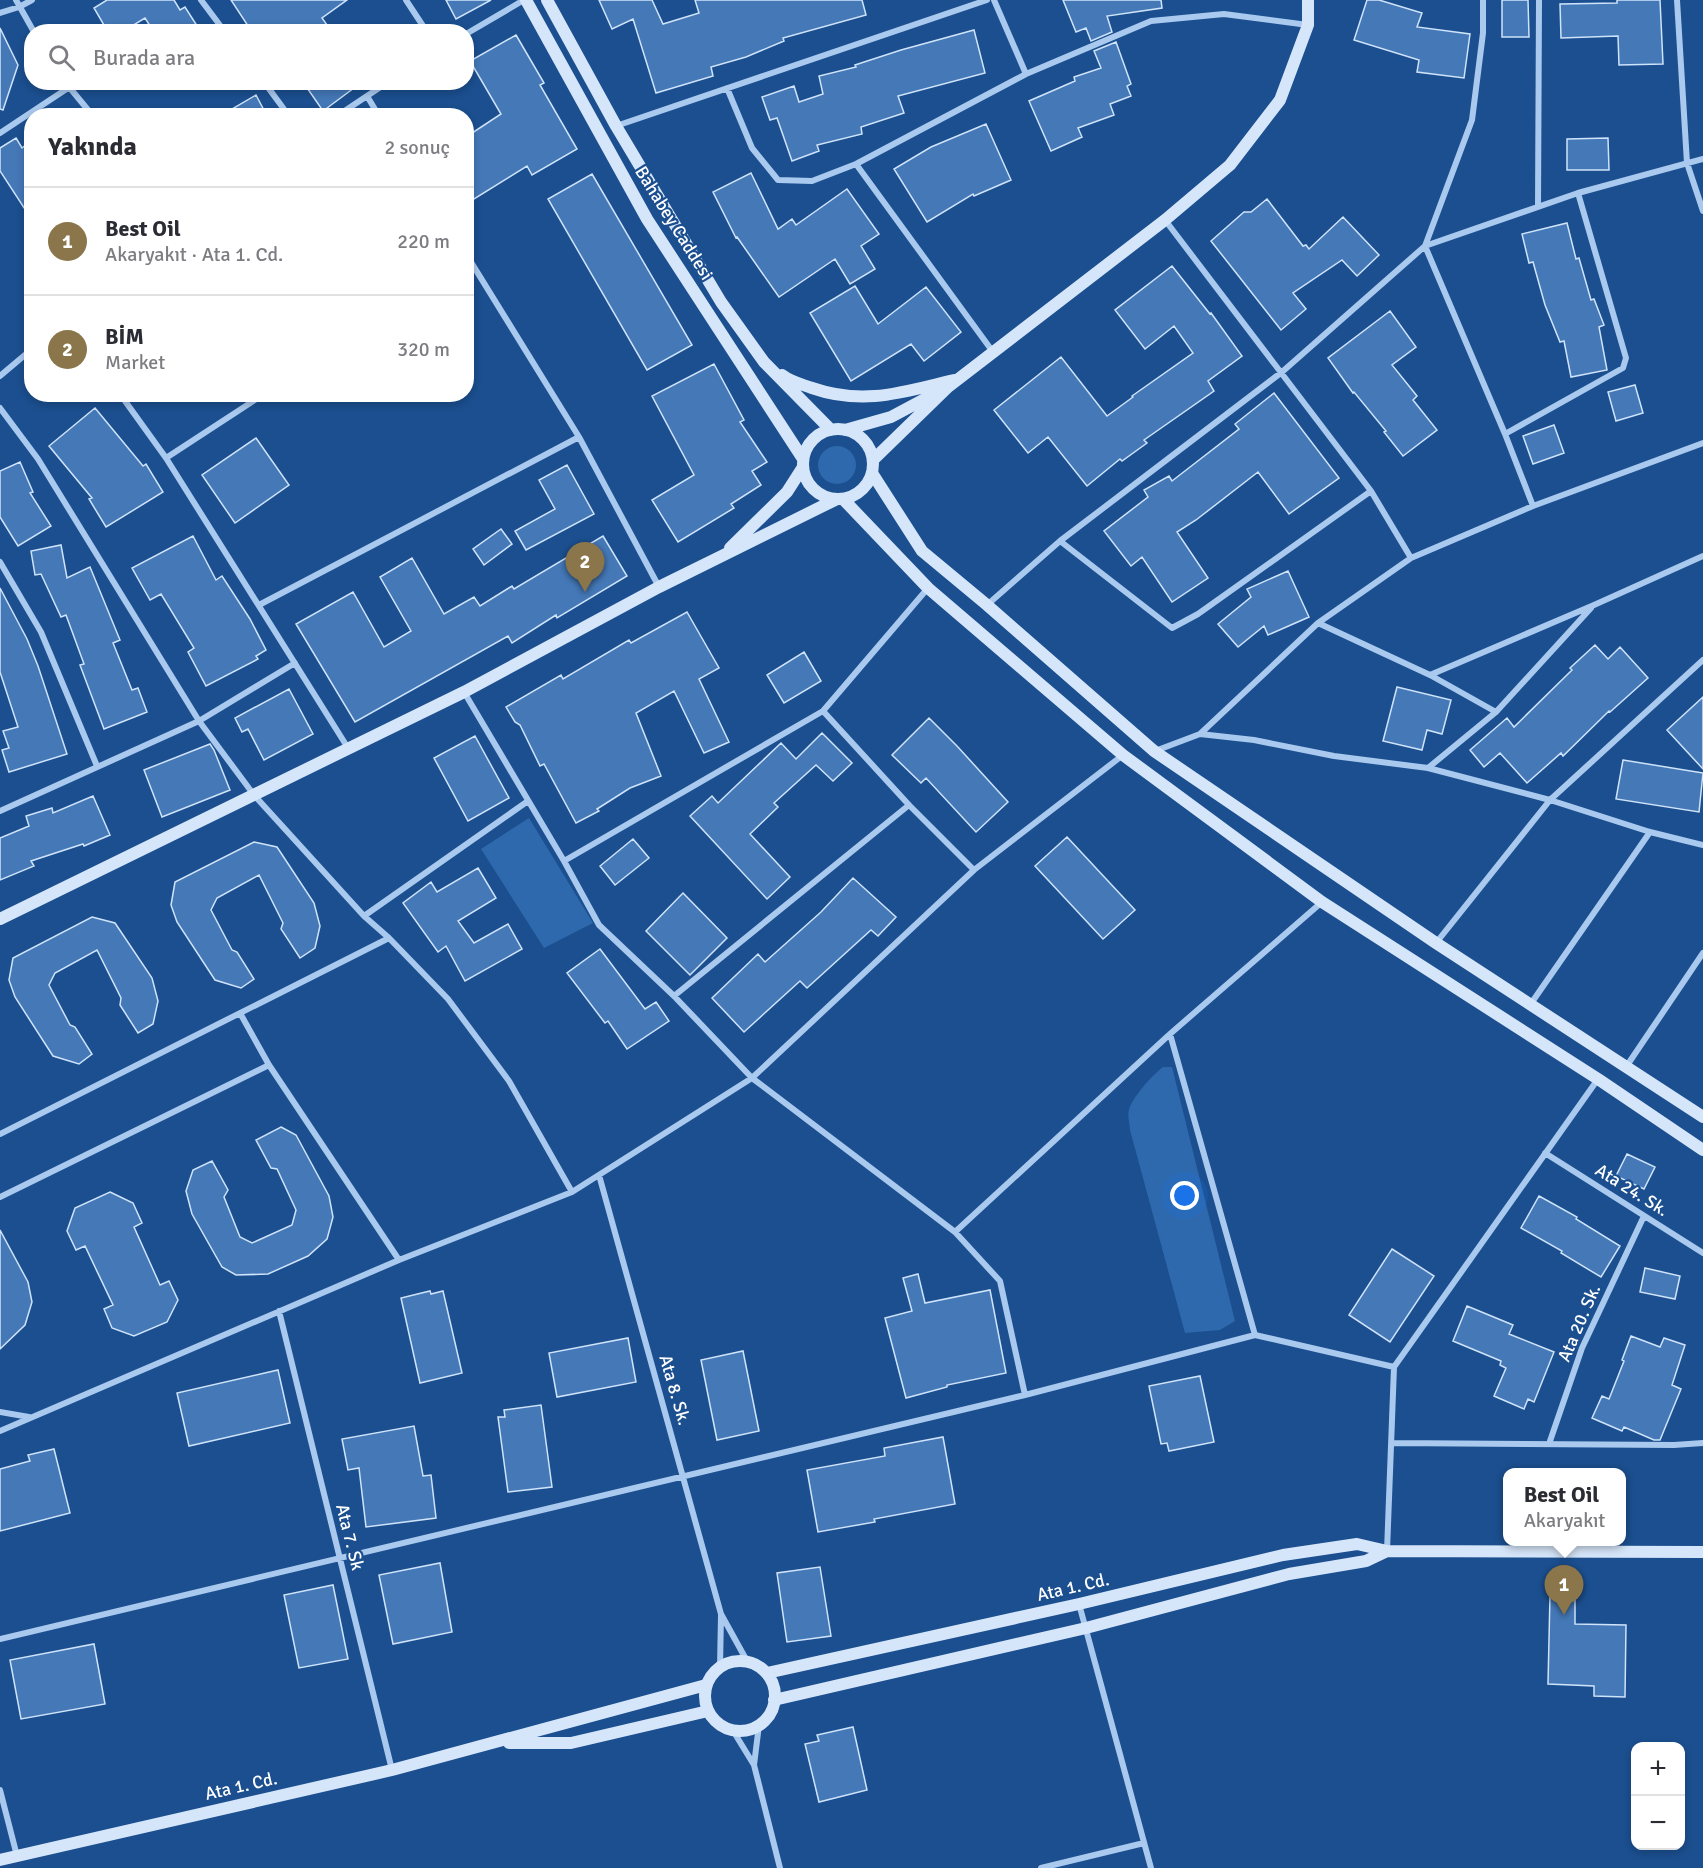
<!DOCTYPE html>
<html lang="tr">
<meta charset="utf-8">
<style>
:root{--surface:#fff;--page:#f7f7f7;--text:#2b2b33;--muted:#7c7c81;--line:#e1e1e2;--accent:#8a764a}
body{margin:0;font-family:Signika,sans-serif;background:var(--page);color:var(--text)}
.controls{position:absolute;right:18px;bottom:18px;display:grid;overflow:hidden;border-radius:12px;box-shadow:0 3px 9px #0003}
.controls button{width:54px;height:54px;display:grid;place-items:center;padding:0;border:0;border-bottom:2px solid var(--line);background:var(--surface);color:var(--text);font:30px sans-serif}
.you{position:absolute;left:1185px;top:1196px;width:21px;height:21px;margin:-15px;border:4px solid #fff;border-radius:50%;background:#1a73e8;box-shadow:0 0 0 9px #1a73e833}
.badge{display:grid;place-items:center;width:39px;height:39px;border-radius:50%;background:var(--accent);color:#fff;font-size:20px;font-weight:700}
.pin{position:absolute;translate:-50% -50px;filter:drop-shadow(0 2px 3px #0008)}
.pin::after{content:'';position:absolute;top:32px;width:21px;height:18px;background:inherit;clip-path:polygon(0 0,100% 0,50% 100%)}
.popup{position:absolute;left:1503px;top:1468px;width:123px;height:78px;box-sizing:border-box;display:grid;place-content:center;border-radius:12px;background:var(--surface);filter:drop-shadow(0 2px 4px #0005);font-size:20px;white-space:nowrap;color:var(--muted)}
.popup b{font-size:22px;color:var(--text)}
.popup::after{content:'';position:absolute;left:50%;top:100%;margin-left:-12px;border:12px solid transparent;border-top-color:var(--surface)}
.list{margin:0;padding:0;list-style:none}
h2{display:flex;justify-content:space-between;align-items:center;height:78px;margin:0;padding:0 24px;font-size:26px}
h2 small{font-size:20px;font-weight:400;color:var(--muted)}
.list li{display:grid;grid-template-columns:39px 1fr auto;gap:18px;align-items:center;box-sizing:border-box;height:108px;padding:0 24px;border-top:2px solid var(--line)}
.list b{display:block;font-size:22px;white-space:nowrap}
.list p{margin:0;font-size:20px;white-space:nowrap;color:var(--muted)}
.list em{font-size:20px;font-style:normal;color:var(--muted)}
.icon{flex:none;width:33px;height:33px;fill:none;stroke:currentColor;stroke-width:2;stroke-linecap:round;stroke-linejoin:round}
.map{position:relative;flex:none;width:1703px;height:1868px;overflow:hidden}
.search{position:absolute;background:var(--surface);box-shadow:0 3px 9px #0003;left:24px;top:24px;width:450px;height:66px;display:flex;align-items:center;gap:15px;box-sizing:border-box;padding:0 21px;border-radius:24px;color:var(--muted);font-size:22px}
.panel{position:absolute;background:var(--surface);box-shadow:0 3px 9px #0003;left:24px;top:108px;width:450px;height:294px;border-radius:24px}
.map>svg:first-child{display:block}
</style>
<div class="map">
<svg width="1703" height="1868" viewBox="0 0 1703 1868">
<rect width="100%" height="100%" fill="#1b4f8f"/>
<path fill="#2e69ad" d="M818 465a19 19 0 1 1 38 0a19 19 0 1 1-38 0Z
M529,818L593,923L544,948L481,849Z
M1163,1067H1172L1235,1321L1220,1330L1185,1333L1130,1130C1130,1124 1127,1116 1129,1110C1131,1099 1153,1074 1163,1067Z"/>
<path fill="#4478b7" stroke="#cfe3fa" stroke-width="1.5" d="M107,0H174L180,10L185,7L201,32H154L145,18L122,32H108L94,8Z
M231,0H347L322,18L332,32H252Z
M446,0H491L456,19Z
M599,0H652L663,24L699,13L695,0H862L866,15L783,38L784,41L746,57L711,67L713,76L656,93L633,19L612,29Z
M1063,0H1161L1162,8L1107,16L1112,32L1091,41L1086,28L1076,32Z
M1367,0H1379L1422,13L1417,27L1470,34L1464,78L1417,72L1419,60L1354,40Z
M1502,0H1528L1529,37H1502Z
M1617,0H1660L1663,64L1619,65L1618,36L1561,38L1560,4L1617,3Z
M0,28L18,65L3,110L0,109Z
M974,30L985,73L898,96L904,113L861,127L862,134L817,145L819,151L792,161L777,118L770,120L762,97L794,86L799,102L823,94L819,76L856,67L855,65L901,50Z
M516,35L544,83L540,85L577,149L532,175L527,166L474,199L466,188V137L501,114L470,61Z
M1116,42L1131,84L1127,86L1131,96L1110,104L1114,115L1078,128L1082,137L1051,151L1029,101L1075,81L1074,77L1101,68L1094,51Z
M303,82H362L323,111Z
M256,95L267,116H220Z
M986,124L1011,180L974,196L973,194L927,222L894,169L931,147Z
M16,138L22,148L32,140V220L0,171V148Z
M1608,138L1609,170H1567V139Z
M751,173L778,229L792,219L796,225L847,189L879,234L861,246L875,269L850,284L835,259L779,297L737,237L736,238L713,192Z
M592,174L692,345L647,370L548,199Z
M1267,199L1303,246L1306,245L1309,249L1343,217L1379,255L1357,276L1342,260L1293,293L1306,309L1281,330L1211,241L1244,212H1251Z
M1567,223L1576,259L1579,258L1591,300L1594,299L1604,325L1599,327L1607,370L1571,377L1564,341L1560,342L1545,305L1533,262L1529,263L1522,234Z
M1172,266L1210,314L1211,313L1242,356L1208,381L1214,391L1144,440L1147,443L1122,461L1120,459L1087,486L1048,437L1028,453L994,410L1061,357L1107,416L1133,397L1132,396L1193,353L1174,326L1145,349L1115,310Z
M855,286L878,324L926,287L961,332L924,361L911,344L851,381L810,313Z
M1390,311L1416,347L1392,365L1417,396L1413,400L1437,430L1403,456L1384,432L1386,431L1354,392L1353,393L1328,358Z
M714,364L744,420L740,422L767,462L752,471L761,485L731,504L734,508L678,542L652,500L694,475L652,396Z
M1635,385L1643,413L1616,421L1608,392Z
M1274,393L1339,478L1289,514L1258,472L1196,520L1177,532L1208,578L1172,602L1142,557L1131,566L1104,531L1148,497L1144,490L1169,476L1172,481L1239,429L1235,424Z
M95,408L143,466L146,464L163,492L106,527L89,499L92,498L49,446Z
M1554,425L1564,453L1533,464L1523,436Z
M256,438L289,485L235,523L202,475Z
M20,462L33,492L30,493L51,526L18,546L0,517V471Z
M567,465L594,514L526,550L515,531L555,509L539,480Z
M501,529L512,544L484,565L473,549Z
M193,536L216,580L222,576L250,619L266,650L256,656L258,659L206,686L188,652L194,648L161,594L150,600L132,568Z
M603,536L627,576L557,618L556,615L512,643L508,636L355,722L296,624L353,592L384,647L411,631L380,577L412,558L444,614L474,597L480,606L512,586L514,589Z
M61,545L67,578L90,567L120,640L113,643L132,690L138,688L147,712L104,729L80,665L84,664L66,615L61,617L41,574L35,575L31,551Z
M1288,571L1309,617L1268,635L1264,626L1238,647L1218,624L1251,597L1247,589Z
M0,588L27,639L38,666L67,754L9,772L2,750L9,748L3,731L18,727L0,672Z
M687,612L719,668L699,679L729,742L704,753L674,691L636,713L661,776L630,788L597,809L599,811L576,823L544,764L540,766L520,725L515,722L506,707L561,675L563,679L629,640L631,643Z
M1595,645L1608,659L1620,647L1648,678L1610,712L1609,711L1563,756L1561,753L1527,783L1500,753L1484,767L1470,750L1507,718L1514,727L1572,670L1570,668Z
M804,652L821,681L784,703L767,675Z
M1397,687L1451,700L1442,734L1427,730L1422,750L1383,741Z
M289,689L313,734L264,760L248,729L242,732L235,718Z
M1703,697V769L1667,730Z
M929,718L957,746L1008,802L976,832L926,778L921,783L892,755Z
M822,733L852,763L833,781L816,765L774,803L778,807L750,834L790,877L767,899L690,816L712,796L718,803L781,743L796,759Z
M475,736L509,798L468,821L434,758Z
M210,744L214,750L230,790L162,817L144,770Z
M1623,760L1703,773L1699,812L1616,799Z
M93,796L110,835L84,846L83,844L31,861L34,866L0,880V838L29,826L26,816L52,808L53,813Z
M1067,837L1135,910L1103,939L1035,866Z
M633,839L649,858L615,885L600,866Z
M254,842L277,847L314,903L320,926L315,948L300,958L281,929L283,923L259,875L217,898L211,910L232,950L237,952L254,979L241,988L215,980L177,922L171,905L175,882Z
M478,868L496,898L458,921L474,943L508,924L522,949L465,981L446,946L438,952L403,903L431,882L437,892Z
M853,878L896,917L878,936L871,930L807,988L800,981L744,1032L712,998L758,954L765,962L821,912Z
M683,893L727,938L690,975L646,931Z
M92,917L115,923L152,978L158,1001L153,1024L138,1033L120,1005L121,998L97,950L55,973L49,985L70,1025L75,1027L92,1054L79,1064L53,1056L15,997L9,980L13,958Z
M600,949L645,1009L656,1002L669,1021L627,1049L608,1021L605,1023L567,973Z
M281,1127L296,1135L329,1196L333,1217L327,1239L308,1256L268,1274L236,1275L222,1267L192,1214L186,1191L193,1170L212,1161L228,1190L224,1197L240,1237L252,1243L292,1225L296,1210L277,1169L271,1168L256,1140Z
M1627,1154L1655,1167L1644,1189L1616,1176Z
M110,1192L133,1203L142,1223L134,1227L160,1285L169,1281L178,1300L167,1322L134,1336L112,1328L104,1309L113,1305L85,1246L76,1250L67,1231L75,1208Z
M1539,1196L1577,1217L1576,1219L1620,1246L1601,1277L1561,1253L1562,1251L1521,1228Z
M0,1230L28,1282L32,1302L25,1325L0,1349Z
M1392,1249L1434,1276L1390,1342L1349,1315Z
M1645,1268L1680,1276L1675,1299L1640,1292Z
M918,1274L925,1303L990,1290L1006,1373L947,1385V1387L906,1398L885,1318L912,1311L903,1278Z
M430,1291L431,1294L443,1291L462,1373L420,1383L401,1298Z
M1467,1306L1513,1325L1509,1334L1554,1352L1534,1402L1528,1399L1524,1409L1494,1396L1506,1368L1500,1365L1501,1361L1453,1341Z
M1631,1336L1660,1347L1664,1338L1685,1345L1672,1385L1681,1389L1660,1440H1654L1624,1427L1622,1431L1592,1418L1602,1396L1609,1399L1624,1361L1622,1360Z
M628,1338L636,1382L557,1397L549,1353Z
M743,1351L759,1431L717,1440L701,1360Z
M278,1370L290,1423L189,1446L177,1393Z
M1200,1376L1214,1442L1169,1451L1167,1443L1161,1444L1149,1386Z
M541,1405L552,1487L508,1492L498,1417H505L504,1410Z
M414,1426L423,1476L431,1475L436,1518L366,1527L359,1468L348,1470L342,1439Z
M943,1437L955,1504L874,1519L875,1522L818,1532L807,1470L885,1456L884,1448Z
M54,1449L70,1513L0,1531V1469L30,1461L28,1455Z
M440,1563L452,1632L393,1644L379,1575Z
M820,1567L831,1636L787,1642L777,1573Z
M333,1585L348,1659L299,1668L284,1595Z
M1550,1595H1575V1624L1626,1625L1625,1697L1594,1696V1686L1548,1684Z
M94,1644L105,1704L21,1719L10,1660Z
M853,1727L867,1790L819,1802L805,1744L819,1741L817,1735Z"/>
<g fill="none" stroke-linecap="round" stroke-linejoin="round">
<path stroke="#a9c9ee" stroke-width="6" d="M16,0L34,32
M201,0L225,32
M406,0L427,32
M994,0L1026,74
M1483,0V33L1472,120L1425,246L1505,434L1533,506
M1677,0L1687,163L1703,211
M0,13L19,7L32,0
M466,34L524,0
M65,82L93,116
M264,82L289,116
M727,88L752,148L778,180L812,181L856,164L1026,74L1151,21L1224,14L1308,25
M367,96L379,116
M337,116L388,82
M616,126L987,0
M0,133L68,88
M856,164L993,352
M1538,207L1539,0
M1165,220L1371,491L1411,558
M466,254L579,437L659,587
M0,376L32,349
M120,394L166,458L348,748
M0,408L38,459L199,721L254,795L364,916L389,938L448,999L509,1081L572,1192
M1505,434L1623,368L1626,358L1578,193
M166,458L264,394
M1060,541L1172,628L1198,614L1371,491
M0,562L41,632L97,766
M259,605L579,437
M987,605L1060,541L1282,372L1425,246L1578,193L1703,159
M1318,623L1430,675L1496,712
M1430,675L1594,605L1703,556
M464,692L564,861L599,925L674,996L752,1078L955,1232L1000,1281L1025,1395
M823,711L909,805L974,870
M1200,734L1254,740L1334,756L1428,768L1550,800L1650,832L1703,845
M1155,751L1200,734L1318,623L1411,558L1533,506L1703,443
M1428,768L1496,712L1591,608
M0,811L199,721L295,663
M564,861L823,711L928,588
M364,916L528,801
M1436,943L1550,800L1703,660
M674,996L909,805
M1530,1005L1650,832
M240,1013L269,1065L399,1260
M1170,1034L1255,1335L1394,1367L1598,1079
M1626,1067L1703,953
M0,1134L389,938
M1545,1153L1703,1253
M599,1175L721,1614L747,1661
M0,1197L269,1065
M955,1232L1170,1034L1322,902
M279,1311L392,1770
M0,1412L29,1417
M0,1431L399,1260L572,1192L752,1078L974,870L1123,755
M1392,1443L1674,1445L1703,1443
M1549,1444L1582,1348L1644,1216
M1387,1551L1394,1367
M1079,1604L1151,1868
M0,1639L1025,1395L1255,1335
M720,1667L721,1615
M732,1729L754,1765L780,1868
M754,1765L759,1725
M0,1790L17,1856
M1041,1868L1144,1843"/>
<path stroke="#d6e6fa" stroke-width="12" d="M526,0L647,219L803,459
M547,0L616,126L721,302L764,362L831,430
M782,375C791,382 801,384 812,388C864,406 903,392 954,380
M803 464a35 35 0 1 1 70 0a35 35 0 1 1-70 0Z
M845,430L891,417L936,393
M873,460L948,387L1165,220L1230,165L1280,100L1308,25V0
M872,473L922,551L987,605L1154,751L1436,943L1703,1117
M843,499L928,588L1123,755L1322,902L1598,1079L1703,1150
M730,548L787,492L803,467
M0,919L464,692L659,587L837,499
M705 1696a35 35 0 1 1 70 0a35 35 0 1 1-70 0Z
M767,1673L1079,1604L1283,1555L1357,1544L1387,1551L1703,1552
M774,1700L1086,1628L1289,1574L1366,1561L1387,1551
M509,1743H571L708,1711
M0,1860L392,1770L706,1685"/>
</g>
<g text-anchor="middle" stroke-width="4.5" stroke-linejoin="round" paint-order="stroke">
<g font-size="18" fill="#fff" stroke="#1b4f8f">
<text transform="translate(674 223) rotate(58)" y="6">Bahabey Caddesi</text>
<text transform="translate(1632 1190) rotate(32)" y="6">Ata 24. Sk.</text>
<text transform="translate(1579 1323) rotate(-67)" y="6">Ata 20. Sk.</text>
<text transform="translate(675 1390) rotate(74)" y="6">Ata 8. Sk.</text>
<text transform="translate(350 1537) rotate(76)" y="6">Ata 7. Sk</text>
<text transform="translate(1073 1587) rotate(-13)" y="6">Ata 1. Cd.</text>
<text transform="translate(241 1786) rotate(-13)" y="6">Ata 1. Cd.</text>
</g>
</g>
</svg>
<div class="controls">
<button>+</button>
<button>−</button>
</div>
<div class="you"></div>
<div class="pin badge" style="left:1564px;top:1615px">1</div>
<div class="popup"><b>Best Oil</b>Akaryakıt</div>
<div class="pin badge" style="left:585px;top:592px">2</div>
<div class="search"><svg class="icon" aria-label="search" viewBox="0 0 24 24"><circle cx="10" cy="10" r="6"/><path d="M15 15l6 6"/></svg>Burada ara</div>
<section class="panel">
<h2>Yakında<small>2 sonuç</small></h2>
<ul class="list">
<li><span class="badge">1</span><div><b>Best Oil</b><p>Akaryakıt · Ata 1. Cd.</p></div><em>220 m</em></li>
<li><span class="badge">2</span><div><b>BİM</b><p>Market</p></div><em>320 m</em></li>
</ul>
</section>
</div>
